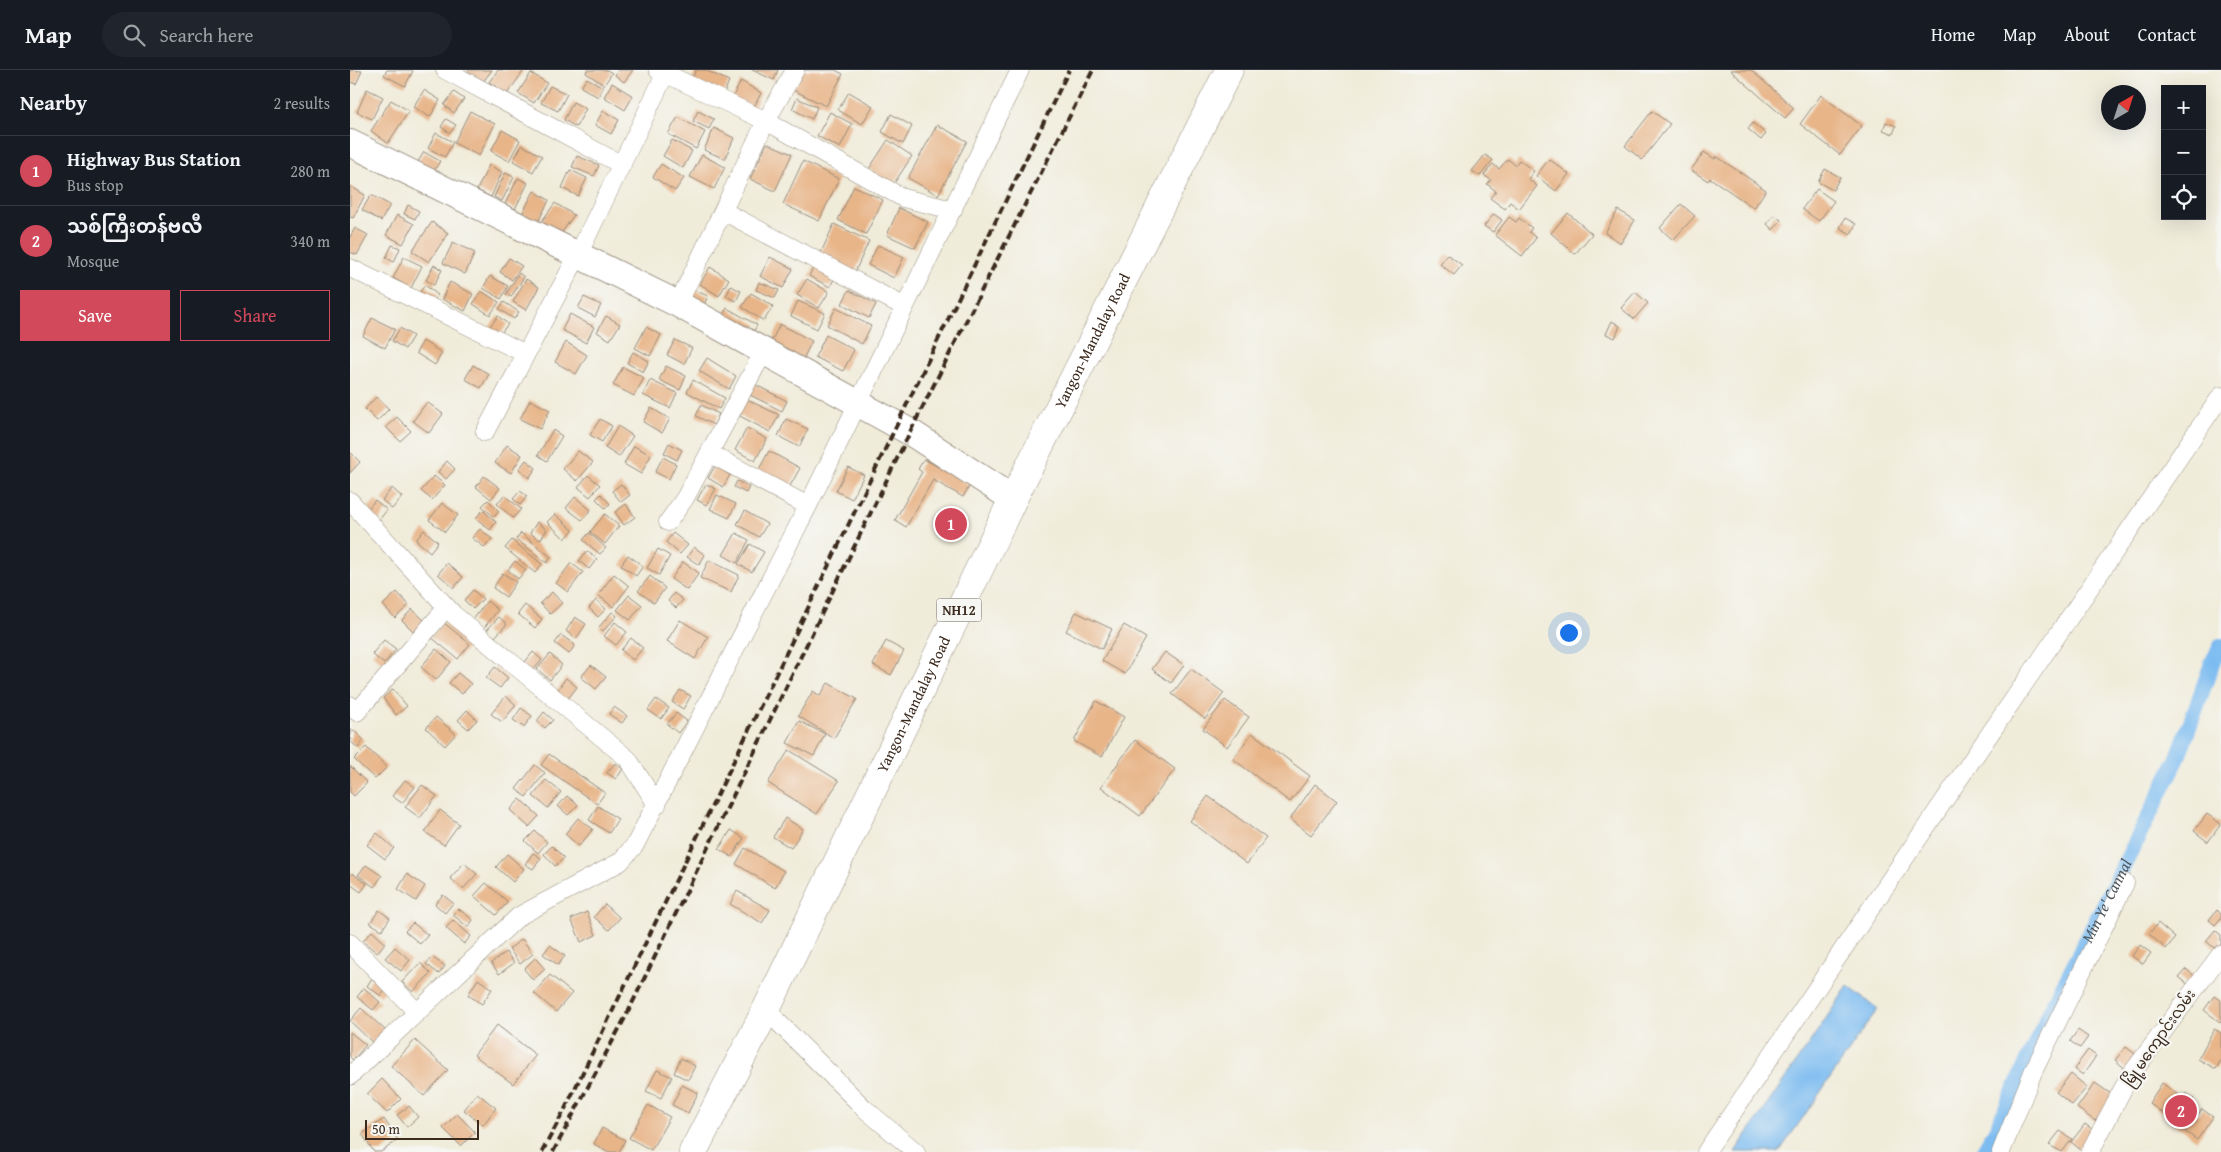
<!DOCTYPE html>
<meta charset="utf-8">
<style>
:root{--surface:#171b24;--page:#20242c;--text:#f1f3f6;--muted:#9ea1a6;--line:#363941;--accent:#d1495b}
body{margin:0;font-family:"Gentium Book Plus","Noto Sans Myanmar",serif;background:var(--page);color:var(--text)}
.controls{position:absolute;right:15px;top:15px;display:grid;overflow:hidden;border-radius:0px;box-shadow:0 5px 20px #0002}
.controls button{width:45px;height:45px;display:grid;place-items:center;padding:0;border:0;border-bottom:1px solid var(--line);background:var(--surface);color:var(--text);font:25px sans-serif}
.compass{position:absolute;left:1751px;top:15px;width:45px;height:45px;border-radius:50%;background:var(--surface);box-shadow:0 5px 20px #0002;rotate:39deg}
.scale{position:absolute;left:15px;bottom:12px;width:114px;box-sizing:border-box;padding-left:5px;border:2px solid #3b2a1e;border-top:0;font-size:14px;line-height:18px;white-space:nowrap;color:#3b2a1e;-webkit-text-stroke:4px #f6f6f2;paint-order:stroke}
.you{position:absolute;left:1218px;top:562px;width:18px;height:18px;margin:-12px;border:4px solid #fff;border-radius:50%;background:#1a73e8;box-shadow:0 0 0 8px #1a73e833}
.badge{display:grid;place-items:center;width:32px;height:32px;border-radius:50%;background:var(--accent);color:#fff;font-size:16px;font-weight:700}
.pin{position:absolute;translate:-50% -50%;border:2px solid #fff;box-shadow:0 1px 5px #0006}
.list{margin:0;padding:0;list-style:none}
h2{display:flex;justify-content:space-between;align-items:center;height:65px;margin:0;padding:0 20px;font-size:21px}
h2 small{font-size:16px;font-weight:400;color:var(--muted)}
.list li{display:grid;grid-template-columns:32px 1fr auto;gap:15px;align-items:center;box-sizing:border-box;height:70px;padding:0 20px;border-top:1px solid var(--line)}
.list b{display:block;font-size:19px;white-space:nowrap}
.list p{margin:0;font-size:16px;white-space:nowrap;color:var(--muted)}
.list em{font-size:16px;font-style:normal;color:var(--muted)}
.actions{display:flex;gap:10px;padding:15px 20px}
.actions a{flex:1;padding:11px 0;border:1px solid var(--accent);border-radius:0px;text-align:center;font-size:18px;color:var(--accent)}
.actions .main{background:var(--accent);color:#fff}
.icon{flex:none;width:28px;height:28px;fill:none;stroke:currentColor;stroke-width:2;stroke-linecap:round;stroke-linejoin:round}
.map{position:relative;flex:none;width:1871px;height:1082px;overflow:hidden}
header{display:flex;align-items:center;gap:30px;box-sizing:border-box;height:70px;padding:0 25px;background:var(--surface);border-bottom:1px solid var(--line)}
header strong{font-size:24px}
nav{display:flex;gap:28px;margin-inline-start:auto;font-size:18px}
.search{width:350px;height:45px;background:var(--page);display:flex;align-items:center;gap:12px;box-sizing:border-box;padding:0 18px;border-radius:28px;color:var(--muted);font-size:19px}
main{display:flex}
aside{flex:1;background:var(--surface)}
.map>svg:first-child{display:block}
</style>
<header>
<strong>Map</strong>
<div class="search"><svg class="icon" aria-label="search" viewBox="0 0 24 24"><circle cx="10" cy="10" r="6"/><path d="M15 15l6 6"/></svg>Search here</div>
<nav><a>Home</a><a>Map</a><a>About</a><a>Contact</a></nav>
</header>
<main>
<aside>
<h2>Nearby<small>2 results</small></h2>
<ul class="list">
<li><span class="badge">1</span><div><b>Highway Bus Station</b><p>Bus stop</p></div><em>280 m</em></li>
<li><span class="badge">2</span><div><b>သစ်ကြီးတန်ဗလီ</b><p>Mosque</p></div><em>340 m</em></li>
</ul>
<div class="actions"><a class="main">Save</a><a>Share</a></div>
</aside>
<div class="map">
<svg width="1871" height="1082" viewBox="0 0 1871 1082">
<rect width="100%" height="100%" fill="#f6f6f2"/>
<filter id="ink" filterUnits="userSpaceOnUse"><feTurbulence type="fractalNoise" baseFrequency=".02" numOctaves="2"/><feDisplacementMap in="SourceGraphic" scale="10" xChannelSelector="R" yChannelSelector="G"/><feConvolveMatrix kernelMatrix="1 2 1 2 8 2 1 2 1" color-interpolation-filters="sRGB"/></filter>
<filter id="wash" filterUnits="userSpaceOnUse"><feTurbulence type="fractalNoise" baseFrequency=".0096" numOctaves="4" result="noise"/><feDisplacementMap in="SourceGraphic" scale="20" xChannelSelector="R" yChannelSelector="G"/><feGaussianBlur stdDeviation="1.12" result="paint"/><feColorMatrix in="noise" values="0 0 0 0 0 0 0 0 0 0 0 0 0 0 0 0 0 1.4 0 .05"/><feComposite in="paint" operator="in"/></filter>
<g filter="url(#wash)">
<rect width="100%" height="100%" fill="#f0ecda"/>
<path fill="#7dbcf1" stroke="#5c7388" d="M1498,916L1528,939L1429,1082H1385Z"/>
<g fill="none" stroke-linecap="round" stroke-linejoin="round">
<path stroke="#7dbcf1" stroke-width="16" id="s1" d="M1633,1082L1647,1058L1701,940L1827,690L1863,591L1871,576"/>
</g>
<g id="blocks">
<path fill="#e8b589" d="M0,0L12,1L6,14L0,12Z
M37,0H61L63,1L55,16L34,5Z
M119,0H142L132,13L117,2Z
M148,0H170L173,2L157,24L139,12Z
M237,0H257L262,3L254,15L236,3Z
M268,0H283L274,12L265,5Z
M346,0H355L379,11L373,26L341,11Z
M402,0H428L424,10Z
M453,0H485L493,4L476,36L443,20Z
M1380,0H1401L1444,38L1435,48Z
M181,3L197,13L184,33L168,23Z
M237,8L253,17L248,27L231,17Z
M391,11L411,23L402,41L381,30Z
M262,13L283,26L275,40L254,27Z
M200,16L217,24L208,41L191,33Z
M17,19L33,27L22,49L7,42Z
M74,20L90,30L80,47L63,37Z
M104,22L114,29L104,43L94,35Z
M499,22L523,36L512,54L488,40Z
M1471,25L1512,56L1490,85L1450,54Z
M447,28L467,37L462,49L442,39Z
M41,30L59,41L38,73L21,61Z
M223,32L236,39L226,57L214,50Z
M120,41L145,54L129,86L104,73Z
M253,41L269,50L261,64L245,55Z
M348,41L364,49L359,59L343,51Z
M1302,41L1320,54L1292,90L1275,76Z
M480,42L502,54L490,78L467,66Z
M541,44L562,56L553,74L532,62Z
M328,47L355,62L346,79L318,64Z
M96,49L106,55L100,63L91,57Z
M1536,52L1546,56L1543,64L1533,60Z
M1403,53L1416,64L1411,70L1398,59Z
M587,55L617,71L588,125L558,108Z
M364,58L384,68L375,89L354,80Z
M152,60L170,70L159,91L141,81Z
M86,63L103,72L95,87L78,78Z
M322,70L342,81L333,98L313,86Z
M538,70L562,86L543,115L519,99Z
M417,73L442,84L425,121L400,109Z
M172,75L192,86L183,102L163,91Z
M74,82L90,91L82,104L66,95Z
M1354,82L1365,89L1366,86L1416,120L1404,138L1360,108L1358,111L1341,100Z
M352,85L375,97L364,119L340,107Z
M1135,85L1143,90L1130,106L1122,101Z
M227,86L249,95L244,106L222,97Z
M1158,89L1165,95L1169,90L1184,101L1178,109L1187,116L1169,139L1160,132L1155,139L1140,128L1146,121L1137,114L1141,110L1134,105L1143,94L1149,99Z
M1199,89L1219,104L1206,121L1186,106Z
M453,91L489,109L469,151L433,134Z
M311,94L334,108L325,121L303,107Z
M139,95L152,102L141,127L127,120Z
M1475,99L1490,107L1483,120L1468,112Z
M220,100L237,108L228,126L212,118Z
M155,103L164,107L152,131L144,127Z
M168,108L178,113L165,139L155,134Z
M0,116L15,125L3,148L0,147Z
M504,116L533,130L516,164L488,150Z
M1467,119L1484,131L1469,151L1452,139Z
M184,121L199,130L188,152L172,144Z
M21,125L40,135L31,151L12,140Z
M205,133L224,145L208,168L189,155Z
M1331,134L1345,146L1323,170L1310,158Z
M58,135L69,141L65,149L54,144Z
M549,138L578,152L565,178L537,165Z
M1268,140L1285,150L1271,173L1255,163Z
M1218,143L1242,164L1225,184L1201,163Z
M1144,144L1152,150L1143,162L1134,156Z
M47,145L64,154L53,174L36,165Z
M1424,145L1431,150L1423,160L1417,154Z
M1159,147L1166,152L1169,148L1182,158L1179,162L1186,168L1172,186L1145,165Z
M1495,148L1506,154L1501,164L1490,158Z
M82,152L98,163L79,192L62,181Z
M484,154L519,171L504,204L469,187Z
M5,158L18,165L7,185L0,182V167Z
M103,172L125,183L115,204L93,193Z
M42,175L50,178L44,192L36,188Z
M528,175L554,187L544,208L518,195Z
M1097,184L1112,195L1104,205L1090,194Z
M54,187L72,196L61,218L43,208Z
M420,187L443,199L433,218L410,206Z
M159,188L172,196L162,210L150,202Z
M84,195L92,200L84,215L76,210Z
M464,196L485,207L480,217L459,206Z
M360,197L379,209L369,226L350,214Z
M169,203L174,207L161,227L156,224Z
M140,206L158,216L151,229L133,218Z
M176,209L189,217L176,240L163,232Z
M457,209L479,222L469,238L447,225Z
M100,212L123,224L115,241L92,229Z
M409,212L429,220L425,228L406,220Z
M75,215L88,225L80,234L68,225Z
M381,216L391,221L386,231L376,226Z
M344,220L358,226L352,239L338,233Z
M499,220L526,234L519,248L492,234Z
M131,221L149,232L140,245L123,234Z
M1285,222L1298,233L1284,249L1271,238Z
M401,223L423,236L414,251L392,237Z
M234,227L251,235L245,247L228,238Z
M448,231L475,243L467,259L441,246Z
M154,232L169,242L164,249L149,239Z
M377,238L407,255L402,265L371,249Z
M486,238L521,256L512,274L477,255Z
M220,244L244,257L236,273L212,260Z
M148,246L158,254L148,267L138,259Z
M256,246L270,254L260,270L247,262Z
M22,248L45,259L35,278L13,266Z
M1262,251L1270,256L1265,268L1256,264Z
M430,254L462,271L451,293L419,276Z
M296,257L311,265L300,286L285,278Z
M50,258L63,266L55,279L42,271Z
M476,265L504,280L493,301L465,287Z
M325,270L342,278L334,294L317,285Z
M73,271L92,283L85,295L66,283Z
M216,272L237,285L226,304L205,292Z
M283,282L299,291L293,302L277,293Z
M357,288L386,306L379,319L349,301Z
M123,295L139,304L131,318L115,309Z
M316,296L336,306L330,320L309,310Z
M273,297L294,308L284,326L263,315Z
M300,310L327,323L320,338L293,325Z
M343,310L375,328L369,339L337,322Z
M404,314L437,331L432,341L398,324Z
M26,327L39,339L27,351L15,339Z
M396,329L429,345L420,362L388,345Z
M180,330L200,340L190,359L170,349Z
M77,332L93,344L79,363L63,351Z
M351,335L369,344L364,355L346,346Z
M301,338L320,349L312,363L293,352Z
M47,347L61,361L50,371L36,357Z
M250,349L262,356L252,372L240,365Z
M436,349L458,359L449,377L428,366Z
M268,356L283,366L269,387L255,378Z
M397,358L417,369L405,391L385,380Z
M203,360L212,366L197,391L188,385Z
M319,373L332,380L327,390L314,383Z
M157,375L172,385L161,403L145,393Z
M284,376L301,385L291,404L274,394Z
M228,381L243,392L227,411L213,399Z
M419,381L450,398L439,418L408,401Z
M0,382L10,392L0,403Z
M313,387L326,394L319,409L305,402Z
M574,389L620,415L613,427L583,410L556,457L545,450L572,402L568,399Z
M176,390L186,398L179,408L169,399Z
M97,391L105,399L96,409L88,402Z
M365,396L380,405L373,417L358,408Z
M498,397L514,405L502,429L486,421Z
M238,405L250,415L240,427L228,417Z
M84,406L95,415L82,430L71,421Z
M134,406L150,418L141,429L126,417Z
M387,411L399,417L396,423L384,417Z
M271,414L280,425L271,432L262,421Z
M356,414L366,419L356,435L347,430Z
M42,418L52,427L42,439L32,430Z
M170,421L177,426L170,435L163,429Z
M251,424L260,434L255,438L246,429Z
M154,425L171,439L163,448L147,434Z
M367,425L386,434L379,448L360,439Z
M225,427L241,440L232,450L216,438Z
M25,430L37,440L29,450L17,440Z
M138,430L149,441L144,447L132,436Z
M92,433L108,445L95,462L79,450Z
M276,434L285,447L274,455L265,442Z
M133,440L146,452L140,460L126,448Z
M395,441L417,454L409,467L387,454Z
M205,444L223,460L215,469L197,452Z
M255,444L269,456L255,474L240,462Z
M187,452L197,460L190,470L180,463Z
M130,459L142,469L134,477L122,468Z
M74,460L88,472L80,482L66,470Z
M171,463L201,487L197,493L166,469Z
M239,463L256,478L250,484L233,470Z
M323,463L338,475L330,484L316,472Z
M386,463L399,470L387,493L373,485Z
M162,470L192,494L185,503L155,478Z
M400,474L414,482L402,502L388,494Z
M344,477L355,485L349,495L337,487Z
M308,479L320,486L309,505L297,498Z
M237,481L247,489L239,499L229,491Z
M278,485L293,496L286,506L271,495Z
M359,490L389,505L381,522L350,508Z
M165,491L176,500L168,509L158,500Z
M333,492L349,503L337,520L321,509Z
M97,493L113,507L104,518L88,504Z
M221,493L233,502L218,522L206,513Z
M153,503L166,512L156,527L143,518Z
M264,504L279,516L263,537L248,525Z
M300,506L315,518L304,533L288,521Z
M123,520L133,529L123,539L114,530Z
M47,522L59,535L45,548L33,535Z
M202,522L212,533L200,544L190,533Z
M324,523L333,530L326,538L318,531Z
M279,525L292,535L280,550L267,540Z
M246,530L256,539L248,547L239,538Z
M137,531L148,540L133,559L122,551Z
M175,535L192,549L185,558L168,544Z
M62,539L76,552L65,563L52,550Z
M262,542L267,546L253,561L249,557Z
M726,542L762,559L752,579L716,561Z
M149,547L157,554L143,569L135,562Z
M225,547L236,554L226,569L216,561Z
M330,550L358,567L345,589L317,571Z
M93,552L120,574L108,589L81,567Z
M265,552L277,562L266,575L254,566Z
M774,555L796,568L775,604L752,591Z
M211,565L225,575L219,584L205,573Z
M281,568L293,578L283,590L271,580Z
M34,570L46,579L34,594L22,584Z
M536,571L554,581L541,605L523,595Z
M86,579L101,592L86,610L71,597Z
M183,582L192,590L180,604L171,597Z
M815,582L834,595L821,613L802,599Z
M200,584L212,595L200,610L187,599Z
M241,595L256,607L246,619L231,607Z
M145,597L158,608L150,618L136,608Z
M841,599L874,623L855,649L822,624Z
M108,603L121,614L112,624L99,613Z
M216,608L227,617L217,630L206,622Z
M478,613L507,629L484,668L448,646L463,621L470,626Z
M43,619L57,636L46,645L33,628Z
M330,620L341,626L333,639L322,632Z
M156,626L166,635L152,652L141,644Z
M306,629L319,638L311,649L298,640Z
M875,630L899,647L877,677L853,659Z
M746,631L774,647L752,687L724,671Z
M264,637L277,646L272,653L259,644Z
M171,638L182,646L174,657L163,650Z
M117,640L127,650L118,659L108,650Z
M194,642L203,650L195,658L187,651Z
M326,643L337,651L328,663L317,654Z
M86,647L106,664L95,676L76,658Z
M449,651L475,664L464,686L437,673Z
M2,659L14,670L8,678L0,671Z
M902,663L960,706L940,732L883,689Z
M785,670L825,699L790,746L751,717Z
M16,677L37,697L25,709L4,689Z
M439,680L489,711L467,744L418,713Z
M199,684L255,723L247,734L191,695Z
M265,693L273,699L266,709L257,703Z
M185,695L195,703L176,727L166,719Z
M0,696L17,713L4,726L0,722Z
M55,710L65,717L52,733L42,726Z
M196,710L211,722L198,738L183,726Z
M965,714L987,731L961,765L940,749Z
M72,715L87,726L70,748L55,737Z
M217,726L228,735L218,745L208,736Z
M858,726L916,768L897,794L840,751Z
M170,729L189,746L179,757L160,740Z
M248,736L268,749L259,763L239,750Z
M90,740L109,754L94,775L75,762Z
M1857,744L1871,754L1858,772L1844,761Z
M228,748L243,759L229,776L215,764Z
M435,748L453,759L441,778L423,767Z
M381,760L394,768L382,787L369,779Z
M185,761L197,772L188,783L175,771Z
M27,763L44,778L35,789L17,775Z
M202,776L214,788L205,796L194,784Z
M395,778L434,801L425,818L386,794Z
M183,783L191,788L183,799L175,794Z
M157,784L174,799L163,812L146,797Z
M114,793L127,804L113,819L100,808Z
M16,795L32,806L24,817L8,805Z
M2,803L17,814L11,822L0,814V806Z
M57,804L75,816L66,831L48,819Z
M136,813L158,832L146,845L124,826Z
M387,821L420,840L412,853L380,834Z
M93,825L103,833L95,843L85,834Z
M255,834L270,848L259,860L244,847Z
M109,839L123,850L118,857L103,845Z
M29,840L40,848L32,860L20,853Z
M1867,840L1871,844V848L1865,855L1859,850Z
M237,842L246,865L231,872L221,849Z
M103,850L121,866L114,874L96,858Z
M63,853L78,865L70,874L55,861Z
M1808,853L1825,868L1816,879L1799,864Z
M1865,860L1871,865V875L1867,880L1856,871Z
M22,861L35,873L27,883L13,871Z
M172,869L183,884L170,894L159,879Z
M200,875L215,886L208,895L193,884Z
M1790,875L1801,883L1793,894L1782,886Z
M45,877L60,890L51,901L35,888Z
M156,882L164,893L149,904L141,893Z
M82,887L95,896L89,904L76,894Z
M185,888L195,899L183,910L174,899Z
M70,893L81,903L63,922L52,912Z
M1836,899L1847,908L1840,916L1829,907Z
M200,905L222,923L206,942L184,923Z
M22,908L36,919L31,926L17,916Z
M128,909L142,919L132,934L118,925Z
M14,918L30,932L23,940L7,927Z
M1864,926L1871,931V953L1854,940Z
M11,938L35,960L23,973L0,951Z
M147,955L186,985L163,1014L124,985Z
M1864,959L1871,963V990L1866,999L1848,989Z
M1728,960L1738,967L1730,978L1720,971Z
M0,962L16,975L3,990L0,987Z
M65,970L98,1000L74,1026L41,996Z
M1776,977L1789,987L1778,1001L1765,990Z
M1738,980L1746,986L1733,1005L1724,999Z
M331,988L345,996L338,1010L324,1003Z
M307,1000L322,1007L311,1028L296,1021Z
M1721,1004L1737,1017L1722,1035L1706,1022Z
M32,1009L51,1029L37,1043L17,1024Z
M1745,1013L1764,1026L1745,1051L1727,1038Z
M1812,1013L1830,1026L1817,1046L1799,1033Z
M332,1015L348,1023L338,1043L322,1035Z
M127,1023L146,1038L133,1055L114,1040Z
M1836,1023L1844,1029L1838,1037L1848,1045L1852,1039L1863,1047L1847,1070L1818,1049Z
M298,1035L320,1047L301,1080L279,1068Z
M59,1036L68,1047L57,1057L47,1045Z
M107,1044L125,1062L111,1076L93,1058Z
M34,1049L48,1070L31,1082H24L12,1064Z
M1735,1054L1746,1062L1732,1081L1721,1072Z
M252,1058L275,1070L269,1082H259L244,1074Z
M1710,1061L1722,1069L1712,1082L1699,1075Z"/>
</g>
</g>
<g filter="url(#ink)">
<use href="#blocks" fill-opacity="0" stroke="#968b7c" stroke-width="1"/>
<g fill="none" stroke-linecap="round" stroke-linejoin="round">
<defs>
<path id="street" d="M95,0L272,95
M308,0L416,51L553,128L603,140
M373,141L555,237
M0,198L176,284
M328,234L416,51L445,0
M135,362L228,185L317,0
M359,383L458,436
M0,431L104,545L278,689L307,735
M318,452L335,428L414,281
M0,635L7,642L97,537
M0,873L67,942
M416,940L515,1039L566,1082
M0,1006L169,846L270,792L285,775L458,436L670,0
M1356,1082L1546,801L1871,326
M1651,1082L1683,1002L1775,813
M1740,1082L1779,1007L1871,884"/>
<path id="secondary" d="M0,73L328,234L560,362L663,429"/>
<g id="highway">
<path id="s2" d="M343,1082L416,940L663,429L879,0"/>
</g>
</defs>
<use href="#street" stroke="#968b7c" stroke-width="19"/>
<use href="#secondary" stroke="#968b7c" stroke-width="28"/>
<use href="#highway" stroke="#968b7c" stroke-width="29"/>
<use href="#street" stroke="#fff" stroke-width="18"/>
<use href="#secondary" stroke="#fff" stroke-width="26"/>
<use href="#highway" stroke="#fff" stroke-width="28"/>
<path stroke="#3b2a1e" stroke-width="4" stroke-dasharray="8 4" stroke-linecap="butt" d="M192,1082L215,1039L719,0
M203,1082L276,946L560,362L743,0"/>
</g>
</g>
<g text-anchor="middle" stroke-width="4.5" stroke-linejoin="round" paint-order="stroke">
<rect fill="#f6f6f2" stroke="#73675e" stroke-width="1" x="586.5" y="528.5" width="45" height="23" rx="4"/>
<g font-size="14" font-weight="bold" fill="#3b2a1e">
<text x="609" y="545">NH12</text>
</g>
<g font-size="15" fill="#3b2a1e" stroke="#f6f6f2">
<text dy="5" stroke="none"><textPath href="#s2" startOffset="904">Yangon-Mandalay Road</textPath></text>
<text dy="5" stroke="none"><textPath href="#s2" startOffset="499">Yangon-Mandalay Road</textPath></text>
<text transform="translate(1809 968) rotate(-55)" y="5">မြို့မကျောင်းလမ်း</text>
</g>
<g font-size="16" font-style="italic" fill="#4f565d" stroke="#f6f6f2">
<text dy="6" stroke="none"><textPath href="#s1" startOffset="280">Min Ye' Cannal</textPath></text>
</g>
</g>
</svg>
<div class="controls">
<button>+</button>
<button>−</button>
<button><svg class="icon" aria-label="locate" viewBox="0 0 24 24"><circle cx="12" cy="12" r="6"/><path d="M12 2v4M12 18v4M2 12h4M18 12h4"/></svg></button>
</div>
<svg class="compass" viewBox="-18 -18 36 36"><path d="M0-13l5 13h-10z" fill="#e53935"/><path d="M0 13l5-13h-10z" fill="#9ea1a6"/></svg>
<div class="scale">50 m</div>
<div class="you"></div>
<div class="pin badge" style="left:601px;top:454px">1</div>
<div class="pin badge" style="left:1831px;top:1041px">2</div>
</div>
</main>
